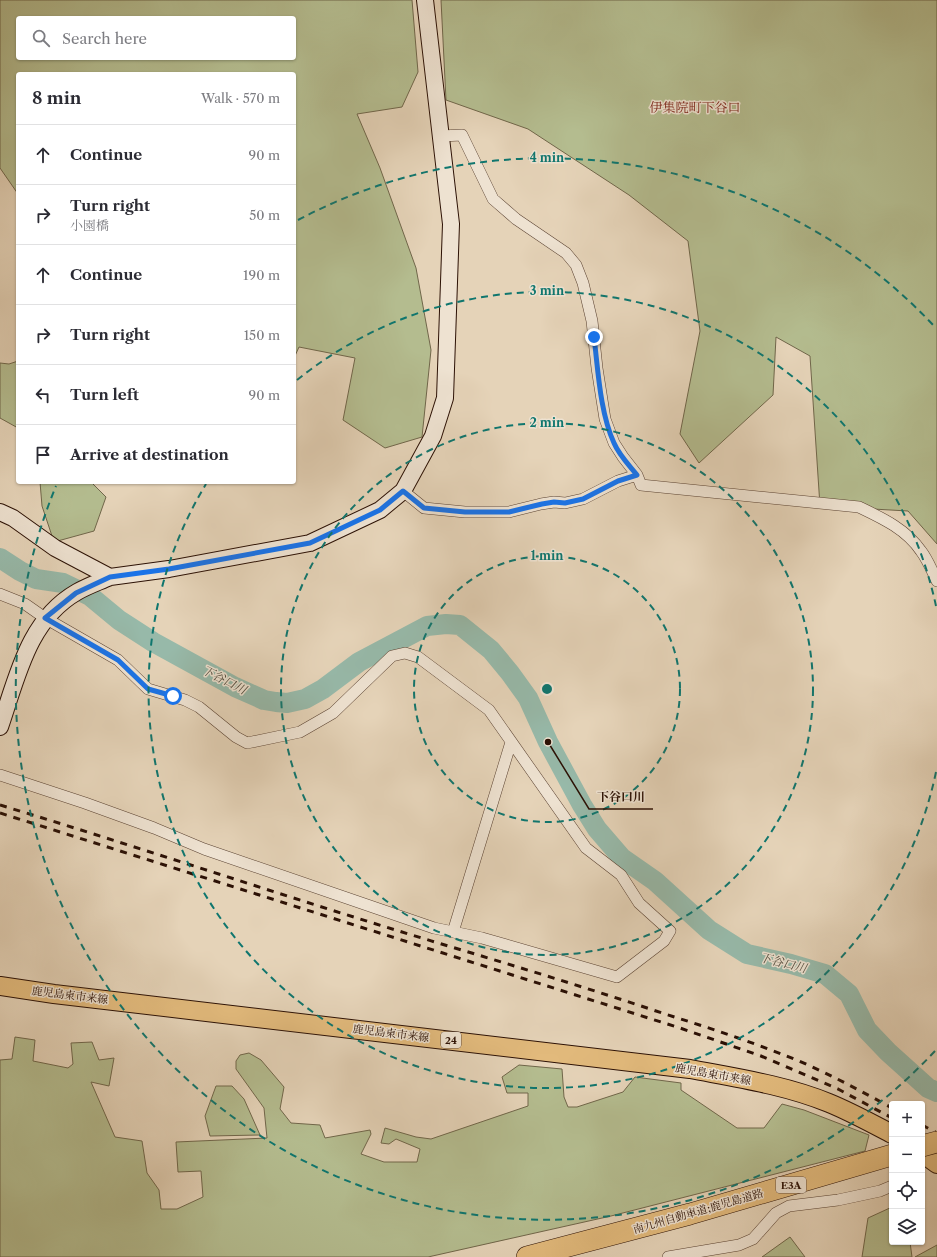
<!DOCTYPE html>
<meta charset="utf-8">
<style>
:root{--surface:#fff;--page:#f2f2f3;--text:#2b2b33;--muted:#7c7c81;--line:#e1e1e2}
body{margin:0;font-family:"Libre Caslon Text","Noto Serif JP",serif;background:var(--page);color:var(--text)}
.controls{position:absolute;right:12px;bottom:12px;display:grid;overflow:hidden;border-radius:4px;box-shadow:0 1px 3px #0004}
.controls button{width:36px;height:36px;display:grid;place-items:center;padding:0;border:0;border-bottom:1px solid var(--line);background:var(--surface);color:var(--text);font:20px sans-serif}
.stop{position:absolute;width:12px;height:12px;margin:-9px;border:3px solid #1a73e8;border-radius:50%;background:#fff}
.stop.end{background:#1a73e8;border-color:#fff;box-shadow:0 1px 4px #0008}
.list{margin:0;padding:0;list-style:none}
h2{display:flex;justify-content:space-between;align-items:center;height:52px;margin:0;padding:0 16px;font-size:17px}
h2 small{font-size:13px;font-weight:400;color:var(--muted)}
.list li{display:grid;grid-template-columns:26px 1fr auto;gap:12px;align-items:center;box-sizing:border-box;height:60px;padding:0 16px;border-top:1px solid var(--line)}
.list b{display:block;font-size:15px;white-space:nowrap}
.list p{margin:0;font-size:13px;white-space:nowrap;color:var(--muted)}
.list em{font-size:13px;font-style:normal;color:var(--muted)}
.icon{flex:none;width:22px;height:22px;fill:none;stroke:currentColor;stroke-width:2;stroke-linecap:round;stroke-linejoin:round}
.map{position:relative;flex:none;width:937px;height:1257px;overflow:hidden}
.search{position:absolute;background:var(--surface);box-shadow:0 1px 3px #0004;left:16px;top:16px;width:280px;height:44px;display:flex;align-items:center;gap:10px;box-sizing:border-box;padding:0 14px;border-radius:4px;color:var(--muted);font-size:15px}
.panel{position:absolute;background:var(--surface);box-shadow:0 1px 3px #0004;left:16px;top:72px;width:280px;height:412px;border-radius:4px}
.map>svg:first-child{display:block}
</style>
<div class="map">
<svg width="937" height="1257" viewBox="0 0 937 1257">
<rect width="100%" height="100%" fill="#e5d3b8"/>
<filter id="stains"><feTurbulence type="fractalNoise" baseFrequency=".005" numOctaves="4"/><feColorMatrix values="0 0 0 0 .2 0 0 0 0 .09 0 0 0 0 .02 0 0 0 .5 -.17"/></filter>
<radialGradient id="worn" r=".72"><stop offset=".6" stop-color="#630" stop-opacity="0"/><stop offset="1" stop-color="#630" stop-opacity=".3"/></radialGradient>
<path fill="#b4bc8f" stroke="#70664a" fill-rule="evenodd" d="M0,0H412L418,72L402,107L357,114L380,168L416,268L431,350L422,437L385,448L343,420L355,358L299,347L294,358V74H18V194L0,168ZM18,18H294V58H18Z
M441,0H937V544L908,511L820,506L810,356L776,337L773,395L699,463L680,434L700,331L688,241L629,195L528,129L446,100Z
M18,361V428L0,418V363L9,364Z
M40,482H91L106,497L94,531L54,542L42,506Z
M15,1037L35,1040L33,1061L68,1068L73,1064L71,1043L92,1042L99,1060L114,1058L109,1086L91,1082L115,1137L142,1141L147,1173L159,1190L161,1209H177L203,1197L201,1171L178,1172L176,1142L267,1138L264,1108L236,1069V1061L240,1055L249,1053L261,1060L284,1087L280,1109L291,1123L320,1125L325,1138L370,1130L371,1134L361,1154L384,1162H417L420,1149L396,1139L389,1144L381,1143L385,1128L416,1137L431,1139L528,1106V1093H507L502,1077L519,1065L562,1069L564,1097L568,1107H577L623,1092L635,1077L681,1083V1090L737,1128H764L782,1104L804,1110L869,1135L865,1151L611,1216L428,1257H0V1060L12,1059Z
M216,1086H232L244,1099L260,1135L210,1136L205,1116Z
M892,1207V1242H910L912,1257H862L868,1218Z
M790,1237L805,1257H762Z
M937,1245V1257H915Z"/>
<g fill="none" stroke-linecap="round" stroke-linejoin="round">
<path stroke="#97b9a9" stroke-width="20" d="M0,558L20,571L36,579L63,583L90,596L119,620L153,642L235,687L264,700L276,702L287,703L305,699L323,689L359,662L427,626L446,624L460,625L491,650L510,673L528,698L548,742L582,805L597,829L622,858L655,881L709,930L747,954L791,964L825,974L849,994L867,1030L888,1052L928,1088L937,1092"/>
<defs>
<path id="street" d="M441,136L462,135L493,199L516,219L566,253L576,265L583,283L592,321L597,368L605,419L614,443L623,457L637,475L641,485L859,507C882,518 906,529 921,551C928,560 932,571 937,581
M403,491L424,508L465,512H509L541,504L554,502L565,503L583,499L618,481L637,475
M0,594L25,604L45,618L118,660L148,689L185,700L199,707L236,737L247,743L300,732L333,713L392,656L405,653L418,657L489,710L586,848L621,875L639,903L670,931L664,941L617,977L482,938L434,928L204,849L154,828L85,803L0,775
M453,932L511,742
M668,1257L739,1245L753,1239L776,1213L789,1206L838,1200L880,1191L892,1186"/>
<path id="secondary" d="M0,512L13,518L55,548L110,577L169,569L310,543L380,510L403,491L433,436L445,398L451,224L425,0
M0,727C17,678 28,620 77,592C87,586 99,582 110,577"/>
<path id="primary" d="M0,986L54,994L690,1069C737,1078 785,1085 829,1103C851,1112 871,1123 892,1134
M922,1153L937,1164"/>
<path id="highway" d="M527,1257L690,1214L892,1155"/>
</defs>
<use href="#street" stroke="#5a4232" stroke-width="12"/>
<use href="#secondary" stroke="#2c1105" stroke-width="18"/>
<use href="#primary" stroke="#2c1105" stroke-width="20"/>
<use href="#highway" stroke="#2c1105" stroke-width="22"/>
<use href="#street" stroke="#eee2d1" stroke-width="11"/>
<use href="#secondary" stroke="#eee2d1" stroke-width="16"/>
<use href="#primary" stroke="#e2ba7c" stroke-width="18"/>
<use href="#highway" stroke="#e2ba7c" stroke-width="21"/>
<path stroke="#2c1105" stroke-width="3" stroke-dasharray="7 7" stroke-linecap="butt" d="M0,805C142,848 283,896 425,939C505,963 585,987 665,1014C710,1028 755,1043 799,1061C831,1075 861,1091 892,1108
M0,813L680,1028L761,1056L838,1089L892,1118
M922,1125L937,1133
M922,1135L937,1144"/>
<defs>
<path id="highway-bridge" d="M922,1146L937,1142"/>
</defs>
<use href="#highway-bridge" stroke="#2c1105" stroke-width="22" stroke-linecap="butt"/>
<use href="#highway-bridge" stroke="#e2ba7c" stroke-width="21"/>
</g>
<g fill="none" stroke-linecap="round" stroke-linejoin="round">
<path stroke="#1a73e8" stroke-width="5" d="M173,696L148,689L118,660L45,618L76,593L110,577L169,569L310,543L380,510L403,491L424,508L465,512H509L542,504L554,502L565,503L583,499L618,481L637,475C629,465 619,455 614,443C600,413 598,369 594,337"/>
</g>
<g fill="none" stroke="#0f766e" stroke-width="2" stroke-dasharray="7 5">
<circle cx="547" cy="689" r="133"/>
<circle cx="547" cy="689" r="266"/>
<path d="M936 772A398 398 0 1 1 206 484M297 380A398 398 0 0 1 936 606"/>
<path d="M935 1051A531 531 0 0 1 56 486M298 220A531 531 0 0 1 935 327"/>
</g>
<g text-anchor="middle" stroke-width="3" stroke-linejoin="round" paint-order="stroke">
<g fill="#eee2d1" stroke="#665042" stroke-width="1">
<rect x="441" y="1032" width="20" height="16" rx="3"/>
<rect x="776" y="1177" width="30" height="16" rx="3"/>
</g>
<g font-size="10" font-weight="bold" fill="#2c1105">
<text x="451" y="1044">24</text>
<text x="791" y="1189">E3A</text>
</g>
<g font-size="11" fill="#2c1105" stroke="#eee2d1">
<text transform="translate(70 995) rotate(7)" y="4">鹿児島東市来線</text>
<text transform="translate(391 1033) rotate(7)" y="4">鹿児島東市来線</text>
<text transform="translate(713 1074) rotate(10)" y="4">鹿児島東市来線</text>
<text transform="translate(698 1211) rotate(-16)" y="4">南九州自動車道;鹿児島道路</text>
</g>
<g font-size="12" font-style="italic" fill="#514c3e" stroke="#eee2d1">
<text transform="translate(224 680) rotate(27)" y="4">下谷口川</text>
<text transform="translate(783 963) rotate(14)" y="4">下谷口川</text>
</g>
<g font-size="13" fill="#7a1f14" stroke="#eee2d1">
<text x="695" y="112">伊集院町下谷口</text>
</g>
</g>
<circle cx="547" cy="689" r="6" fill="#0f766e" stroke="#eee2d1" stroke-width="2"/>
<g font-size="12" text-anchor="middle" font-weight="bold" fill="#0f766e" stroke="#eee2d1" stroke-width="3" stroke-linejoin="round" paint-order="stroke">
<text x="547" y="162">4 min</text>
<text x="547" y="295">3 min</text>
<text x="547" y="427">2 min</text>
<text x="547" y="560">1 min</text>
</g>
<path fill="none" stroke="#2c1105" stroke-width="1.5" d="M548 742L589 809H653"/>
<circle fill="#2c1105" stroke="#eee2d1" stroke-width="1.5" cx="548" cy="742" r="4"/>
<g font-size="12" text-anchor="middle" font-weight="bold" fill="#2c1105" stroke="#eee2d1" stroke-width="3" stroke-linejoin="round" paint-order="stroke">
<text x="621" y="801">下谷口川</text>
</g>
<rect width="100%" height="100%" filter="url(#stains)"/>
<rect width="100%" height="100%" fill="url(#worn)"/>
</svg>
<div class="controls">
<button>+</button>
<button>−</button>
<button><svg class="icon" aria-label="locate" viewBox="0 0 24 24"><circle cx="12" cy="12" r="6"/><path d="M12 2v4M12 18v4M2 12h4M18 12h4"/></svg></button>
<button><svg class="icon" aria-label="layers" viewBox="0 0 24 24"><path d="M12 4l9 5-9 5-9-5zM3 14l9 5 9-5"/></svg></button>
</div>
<div class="stop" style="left:173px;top:696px"></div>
<div class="stop end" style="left:594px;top:337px"></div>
<div class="search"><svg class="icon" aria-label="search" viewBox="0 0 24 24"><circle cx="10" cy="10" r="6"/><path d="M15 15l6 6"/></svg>Search here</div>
<section class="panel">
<h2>8 min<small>Walk · 570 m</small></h2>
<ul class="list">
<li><svg class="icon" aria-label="ahead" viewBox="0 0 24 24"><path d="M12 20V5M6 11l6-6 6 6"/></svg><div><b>Continue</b></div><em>90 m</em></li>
<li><svg class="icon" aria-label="right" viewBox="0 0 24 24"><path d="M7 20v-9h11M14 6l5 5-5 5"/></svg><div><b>Turn right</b><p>小園橋</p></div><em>50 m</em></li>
<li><svg class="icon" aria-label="ahead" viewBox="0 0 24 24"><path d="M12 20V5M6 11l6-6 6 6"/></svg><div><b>Continue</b></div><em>190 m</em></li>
<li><svg class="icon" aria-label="right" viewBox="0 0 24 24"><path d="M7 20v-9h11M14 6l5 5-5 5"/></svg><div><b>Turn right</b></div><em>150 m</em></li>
<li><svg class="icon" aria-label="left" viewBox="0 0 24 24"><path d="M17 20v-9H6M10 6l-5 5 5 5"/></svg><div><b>Turn left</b></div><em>90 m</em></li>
<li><svg class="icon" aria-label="arrive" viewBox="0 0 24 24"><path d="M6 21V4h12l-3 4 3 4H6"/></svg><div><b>Arrive at destination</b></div></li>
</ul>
</section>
</div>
